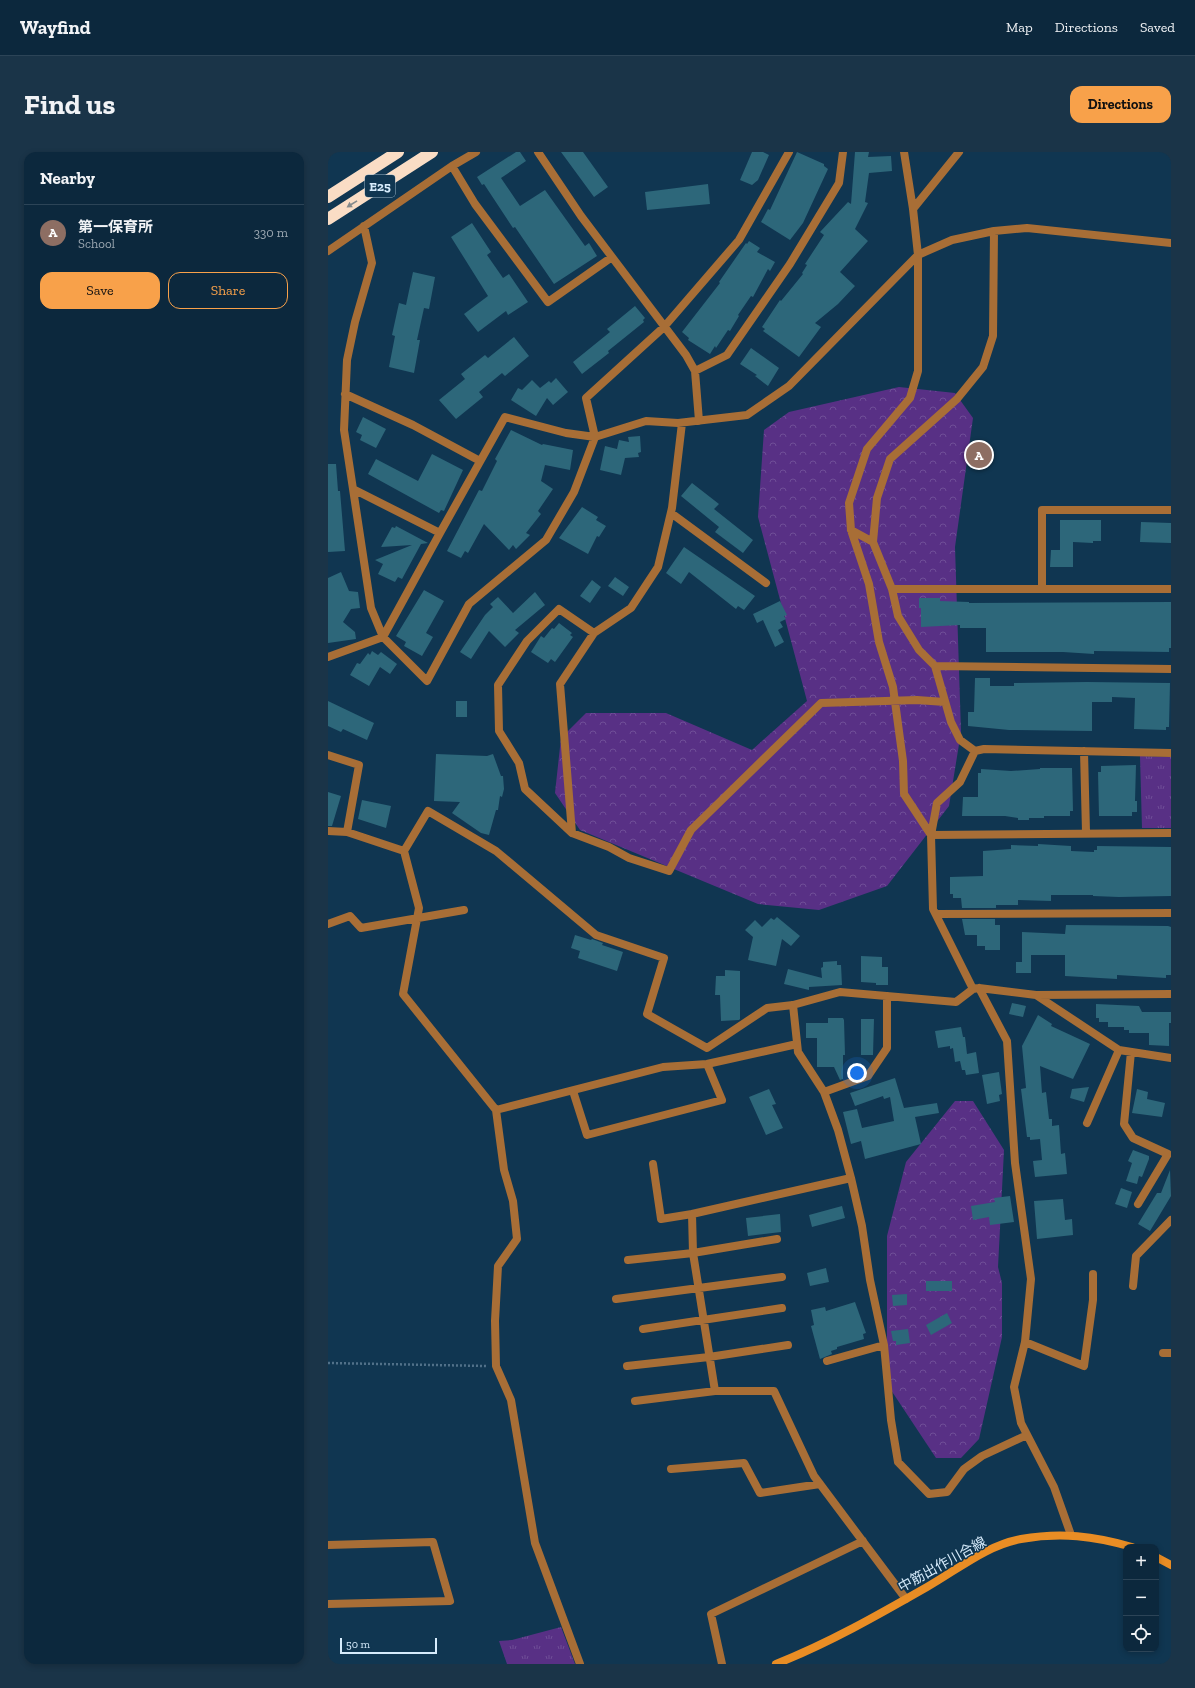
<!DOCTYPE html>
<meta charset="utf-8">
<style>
:root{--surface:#0c283d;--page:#1a3448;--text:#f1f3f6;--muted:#9aa6b0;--line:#2c4457;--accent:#f8a14a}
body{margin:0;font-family:"Zilla Slab","Noto Sans JP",serif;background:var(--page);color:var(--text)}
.controls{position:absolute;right:12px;bottom:12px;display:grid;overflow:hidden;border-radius:8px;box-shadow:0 2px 6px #0003}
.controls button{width:36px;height:36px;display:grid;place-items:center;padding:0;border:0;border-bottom:1px solid var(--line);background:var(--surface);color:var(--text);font:20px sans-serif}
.scale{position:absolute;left:12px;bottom:10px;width:97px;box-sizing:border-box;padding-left:4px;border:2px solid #d6ebfb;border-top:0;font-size:11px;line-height:14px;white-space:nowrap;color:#d6ebfb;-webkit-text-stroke:3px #103651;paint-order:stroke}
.you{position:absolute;left:529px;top:921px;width:14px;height:14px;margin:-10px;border:3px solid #fff;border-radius:50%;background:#1a73e8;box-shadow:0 0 0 6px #1a73e833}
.badge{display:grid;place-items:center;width:26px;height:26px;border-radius:50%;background:var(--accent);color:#fff;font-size:13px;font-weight:700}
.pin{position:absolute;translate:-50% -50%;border:2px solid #fff;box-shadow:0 1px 4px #0006}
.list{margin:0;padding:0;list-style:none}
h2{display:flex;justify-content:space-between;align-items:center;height:52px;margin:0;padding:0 16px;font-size:17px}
h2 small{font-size:13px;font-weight:400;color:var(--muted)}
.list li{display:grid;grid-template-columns:26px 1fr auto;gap:12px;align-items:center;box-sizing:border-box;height:56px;padding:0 16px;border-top:1px solid var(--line)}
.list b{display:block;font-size:15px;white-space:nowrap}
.list p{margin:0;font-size:13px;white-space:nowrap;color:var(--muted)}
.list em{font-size:13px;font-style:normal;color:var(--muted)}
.actions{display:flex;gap:8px;padding:12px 16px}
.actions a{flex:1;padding:9px 0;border:1px solid var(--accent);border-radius:12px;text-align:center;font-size:14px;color:var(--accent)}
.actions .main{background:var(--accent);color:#111}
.icon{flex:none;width:22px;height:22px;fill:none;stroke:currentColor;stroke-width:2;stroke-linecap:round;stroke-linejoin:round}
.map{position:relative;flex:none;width:843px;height:1512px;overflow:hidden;border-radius:12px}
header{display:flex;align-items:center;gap:24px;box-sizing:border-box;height:56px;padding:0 20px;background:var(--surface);border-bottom:1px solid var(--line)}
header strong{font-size:19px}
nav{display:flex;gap:22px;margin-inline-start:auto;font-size:14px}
.intro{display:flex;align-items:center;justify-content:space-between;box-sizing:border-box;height:96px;padding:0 24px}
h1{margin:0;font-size:28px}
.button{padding:10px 18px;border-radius:12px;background:var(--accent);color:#111;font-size:14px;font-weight:700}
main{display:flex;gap:24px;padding:0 24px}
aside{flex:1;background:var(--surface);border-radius:12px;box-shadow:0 2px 6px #0003}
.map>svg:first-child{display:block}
</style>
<header>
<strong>Wayfind</strong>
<nav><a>Map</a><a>Directions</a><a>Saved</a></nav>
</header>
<div class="intro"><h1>Find us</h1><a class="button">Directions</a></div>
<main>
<aside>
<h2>Nearby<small></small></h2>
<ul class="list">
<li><span class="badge" style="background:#8d6e63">A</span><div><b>第一保育所</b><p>School</p></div><em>330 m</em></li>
</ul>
<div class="actions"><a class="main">Save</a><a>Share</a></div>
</aside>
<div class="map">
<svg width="843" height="1512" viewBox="0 0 843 1512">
<defs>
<pattern id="grass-tufts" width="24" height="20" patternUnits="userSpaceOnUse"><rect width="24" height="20" fill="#583085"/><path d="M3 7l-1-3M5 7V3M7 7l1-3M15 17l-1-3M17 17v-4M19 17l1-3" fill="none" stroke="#6f4e97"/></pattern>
<pattern id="forest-crowns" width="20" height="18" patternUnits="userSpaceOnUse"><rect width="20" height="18" fill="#583085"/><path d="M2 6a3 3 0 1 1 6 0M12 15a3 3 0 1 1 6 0" fill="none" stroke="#6f4e97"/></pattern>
</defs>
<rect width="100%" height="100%" fill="#103651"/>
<path fill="url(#grass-tufts)" d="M812,604L843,605V676H814Z
M233,1475L247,1512H179L171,1489L184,1488Z"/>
<path fill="url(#forest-crowns)" d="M571,235L627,241L645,266L627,395L633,580L621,654L559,734L491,758L430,752L252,678L227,641L233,586L258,561H338L424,598L479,549L430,365L436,278L461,260Z
M627,949H645L676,998L670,1115L674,1131V1185L651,1287L633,1306H608L559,1232V1084L578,1010Z"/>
<path fill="#2d677a" d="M188,0H192L198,9L173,26L192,54L217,38L257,94L261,91L269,104L226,132L187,75L185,76L156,32L154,33L149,25Z
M233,0H255L280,35L266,45Z
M424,0H435L441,3L430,28L424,33L412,28Z
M469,0L496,12V14L500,17L475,71L462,88L433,70L440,57L442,58Z
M527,0H541L540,5L563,4L564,19L541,21L537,50L540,51L527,77L540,89L512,120L527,134L510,152L487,171L493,175L471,205L435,179L437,177L434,175L452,148L453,149L475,122L474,121L479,113L477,112L496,83L492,80L520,50L523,52Z
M380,32L382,52L319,58L317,40Z
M144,71L163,100L159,103L175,126L181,122L200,150L180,163L178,159L150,180L136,162L160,144L123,85Z
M421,89L432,96L429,100L447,110L442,119L440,117L425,145L423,144L410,163L411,164L402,179L400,178L388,196L387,194L382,202L360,188L361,186L354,180L392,131L391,130L418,91L419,92Z
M85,120L107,125L101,157L96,156L89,188H92L86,221L61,215L67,184L64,183L71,151L78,153Z
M307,154L317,166L315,168L316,170L280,199L281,201L254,222L245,210L282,180L279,177Z
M186,185L201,204L177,224L174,221L151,240L155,245L128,267L111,248L137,227L133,222L157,203L160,206Z
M423,196L451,216L440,234L427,224L429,223L412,212Z
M228,226L240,240L225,253L219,246L208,264L183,248L190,236L194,238L204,228L212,236L221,229L223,231Z
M35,265L58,277L48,296L32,288L34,283L28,280Z
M183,278L214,293L215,292L245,298L242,318L217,313L213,329L225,337L210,359L213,362L198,381L202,383L188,397L185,393L181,398L156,372L140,401L137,399L133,406L119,399L151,338L154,339L169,309L167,307Z
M312,284L313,300L310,301L311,305L297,306L293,323L272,318L277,294L289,297L291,288L301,290L300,285Z
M104,302L135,318L116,359L113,358L111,361L40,322L48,307L90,329Z
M0,312H8L10,339H12L17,399L0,400Z
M364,331L391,352L386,357L425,388L415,401L387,380L391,375L353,344Z
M254,355L270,365L268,368L278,374L271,385L269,384L260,402L231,386Z
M732,368H773V389H765V391L745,390V415H722L723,398H732Z
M813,370L843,371V391L812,390Z
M68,374L100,391L93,392L74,427L70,425L67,430L50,422L55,412L47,408L84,393L53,395L64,375L67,376Z
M356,395L427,444L416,458L410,454L408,457L361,420L353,432L338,421Z
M13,420L21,439L30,440L32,456L23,457L15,470L27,480L28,487L0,491V426Z
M287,425L301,435L295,444L280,434Z
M264,428L273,435L262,451L252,444Z
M96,438L116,449L98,481L105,485L94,504L76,494L78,490L68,484Z
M207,440L217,453L187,478L191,481L177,495L161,479L143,507L132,500L157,463L165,455L162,452L170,445L185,461Z
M591,446H612V449L641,450V451L843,450V496H841V500L766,499V502L735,500H658V476H632V473L593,475V456H591Z
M452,449L459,463L456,464L458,467L452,470L455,475L450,478L456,490L447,495L435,468L429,471L425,462Z
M231,471L244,481L242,483L245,485L227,510L223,507L220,511L203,500L213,484L216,486L224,476L226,477Z
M44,499L50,503L53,500L69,512L62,522L52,515L41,534L22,523L29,511L32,512L40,501L42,503Z
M647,526H662V534H686V531L759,530L842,531L841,575H838V578L806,577L807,546L784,545V550H764V579L681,578L640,574V560H646Z
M0,549L46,571L39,588L15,577L13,580L0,574Z
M128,549H139V565H128Z
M108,602L159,604L165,602L173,624H175L176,637L174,645L172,644L170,658H168L161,683L153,681L124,661L132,650L106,649Z
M808,613L807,649H809V660H804V664H771L770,620H773V614Z
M712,616H744L745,659H742V664H716V666H701V668H690V666L677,664H634L635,645H650V621H653V617L683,619L712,617Z
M0,640L13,644L4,674H0Z
M34,648L63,654L58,676L30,667Z
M710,692L743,694V699L766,700V698H769V694L843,695V744L791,745L765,744V743H723V749L690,748V753H668V756H634L633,746H625V742H622V725L655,724V699L683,697V693L710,694Z
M449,765L472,784L463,794L454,787L448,814L420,808L425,785L417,778L427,768L434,775L443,766L446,768Z
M634,767H667V773H672V798H657V794H649V783H637Z
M738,773L840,774L843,775V823H838V826L789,823V827L737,824V803H703V821H688V810H694V780L737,782Z
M247,783L263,788L264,787L275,791L274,793L295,800L289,819L250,806L252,799L243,796Z
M533,804L554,805V815H560V833H548V831L533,830Z
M509,809V813H513L514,833L481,835V838L456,832L460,817L494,826L493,816L495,815V810Z
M397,818L412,819V867L411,868L393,869L392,843H387L388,824H397Z
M684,851L698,854L695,865L681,862Z
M768,852L811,854L814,860H843V871H841V894L821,893V881H801V878H796V875H780V870H771V866H768Z
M710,863L724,872L723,874L762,892L745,927L712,914L714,941L718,940L721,967H724V974L731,973L733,1002L737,1001L739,1022L707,1025L705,1009L714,1008L712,987L702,988V985H699L693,937L698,936L694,894Z
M500,866H515L516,868L517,903H515V927L512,928L506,915H489V886H478V871H500Z
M533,867H546L545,903H533Z
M633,875L635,885H637L639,902L648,900L651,921L638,923L637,918H634L632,909L627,910L625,896L622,897V894L610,896L607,879Z
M671,920L674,942L671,943L672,949L659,952L654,923Z
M567,926L576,956L609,951L611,961L587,965L593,992L537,1007L533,989L523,992L515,960L529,957L534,976L566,969L562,945L556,947L555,944L527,954L522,941Z
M761,935L756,950L742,946L744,937Z
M441,937L448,952L444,953L455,976L438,983L421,945Z
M809,937L820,940L819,947L837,951L834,965L804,961Z
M805,998L821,1004V1007L814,1025L811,1024L809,1032L798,1029L804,1011L800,1009Z
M842,1018L843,1044L822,1079L810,1072L829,1041H833Z
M793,1036L804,1040L799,1056L787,1052Z
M682,1044L686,1070L662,1073L661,1065L645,1068L643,1054L667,1050L666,1046Z
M735,1047L737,1068L744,1067L745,1083L709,1087L706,1049Z
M514,1054L517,1066L484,1075L481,1063Z
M452,1062L453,1080L420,1084L418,1066Z
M498,1116L501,1130L482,1134L479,1121Z
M598,1129H624V1139H598Z
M579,1142V1153L565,1154L564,1143Z
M527,1150L538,1181L535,1182L536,1187L509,1195V1197L503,1199L504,1202L492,1207L483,1174L486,1173L483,1158L497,1155L498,1159Z
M619,1161L624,1171L603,1183L598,1173Z
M580,1177L582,1191L568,1193V1189H565L563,1179Z"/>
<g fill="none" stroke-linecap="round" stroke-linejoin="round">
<path stroke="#517189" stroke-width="2.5" stroke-dasharray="2 2" stroke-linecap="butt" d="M0,1211L158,1214"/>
<path stroke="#a86e36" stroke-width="8" d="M210,0L253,64L358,203L367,219L371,269
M576,0L585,57
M124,14L147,52L220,150L284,105
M36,74L44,111L27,170L19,208L16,278L25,337L112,381L177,265L238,281L267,285L318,269L350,271L419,263L461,234L590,103L624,88L666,79L699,76L843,91
M0,99L124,14L148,0
M367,219L399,203L462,112L511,31L515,0
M17,242L85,273L152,309
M354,271L344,356L330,415L303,456L266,481L232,532L244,681L281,695L301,706L341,719L363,678L493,551L589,548L617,550
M25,337L43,456L55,485L99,529L141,452L218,388L246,340L267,285L258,246L336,175L411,88L461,0
M343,361L438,431
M523,378L545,390
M564,437H843
M714,437V358H843
M0,505L55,485L112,381
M607,514L843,517
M647,599L632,588L623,570L607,514L591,498L570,464L564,437L545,390L549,346L562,307L629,247L655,215L665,184L666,79
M647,599L656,597L843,601
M756,599L758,680
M0,603L31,613L19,680
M0,679L19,680L76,699
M244,681L197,637L191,611L171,579L170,533L199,489L231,457L266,481
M603,683L576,642L575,609L565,535L551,490L541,432L523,378L521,351L539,297L582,246L590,219V103L585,57L631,0
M603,683L843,681
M608,762L843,761
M0,772L22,764L33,776L136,758
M651,836L679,889L687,1011L703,1127L697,1190L686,1235L693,1271L726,1335L743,1383
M645,837L605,757L603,683L609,651L632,630L647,599
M708,843L843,842
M465,853L470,900L496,940L510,978L523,1026L364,1062L365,1101L387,1239H446L486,1324L578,1447
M803,900L796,972L805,986L840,1002L810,1052
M245,939L259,983L394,948L379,912
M496,940L540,924L559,896V844
M168,958L335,915L379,912L469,892
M759,971L791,898
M325,1012L333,1067L364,1062
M523,1026L534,1074L542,1128L556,1193L563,1268L570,1310L601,1342L619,1340L636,1317L654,1304L699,1283
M300,1108L365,1101L449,1087
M805,1134L808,1104L843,1068
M288,1147L454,1125
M315,1177L454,1156
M697,1190L756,1214L765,1148V1122
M835,1201H843
M499,1209L556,1193
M299,1214L381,1205L460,1193
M307,1249L387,1239
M343,1317L416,1311L432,1341L492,1332
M0,1393L105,1390L122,1449L0,1452
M252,1512L207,1391L183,1248L168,1214L167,1169L170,1114L189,1087L185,1049L176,1018L168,958L75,842L91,756L76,699L100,659L168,699L268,783L336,806L319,862L379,896L439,856L465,853L512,840L628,850L645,837L651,836L708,843L791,898L843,906
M394,1512L383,1462L535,1389"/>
<path stroke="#e98d24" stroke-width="8" d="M828,1405L843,1413
M448,1512C501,1491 550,1463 599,1435C629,1418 659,1393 693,1387C733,1380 766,1384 804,1395"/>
<path stroke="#faddc5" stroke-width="12" d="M0,45L70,0
M0,67L104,0"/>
</g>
<defs><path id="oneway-solid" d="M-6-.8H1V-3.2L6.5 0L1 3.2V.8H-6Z"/></defs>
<use fill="#858a8b" href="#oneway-solid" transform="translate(24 52) rotate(148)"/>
<g text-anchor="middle" stroke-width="3" stroke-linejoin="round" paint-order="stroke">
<rect fill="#103651" stroke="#9bb5c8" stroke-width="1" x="37" y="23" width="30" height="22" rx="3"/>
<g font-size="13" font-weight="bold" fill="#d6ebfb">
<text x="52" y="39">E25</text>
</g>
<g font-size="14" fill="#d6ebfb" stroke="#103651">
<text transform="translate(614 1412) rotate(-29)" y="5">中筋出作川合線</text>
</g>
</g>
</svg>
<div class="controls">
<button>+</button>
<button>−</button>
<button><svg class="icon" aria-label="locate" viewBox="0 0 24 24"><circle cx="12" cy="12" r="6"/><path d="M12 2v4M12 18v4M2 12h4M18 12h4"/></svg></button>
</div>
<div class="scale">50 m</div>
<div class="you"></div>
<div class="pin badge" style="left:651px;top:303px;background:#8d6e63">A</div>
</div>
</main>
